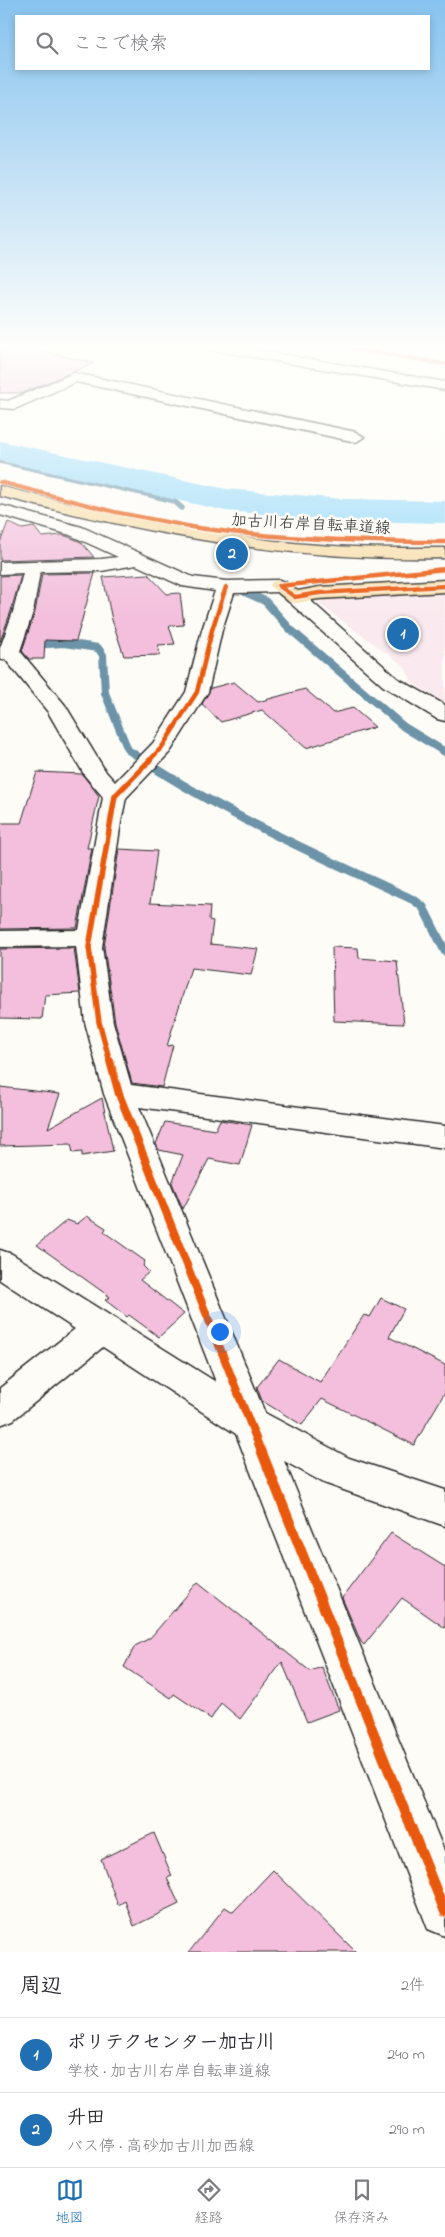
<!DOCTYPE html>
<html lang="ja">
<meta charset="utf-8">
<style>
:root{--surface:#fff;--page:#f7f7f7;--text:#2b2b33;--muted:#7c7c81;--line:#e1e1e2;--accent:#1f6fb2}
body{margin:0;font-family:"Indie Flower","Klee One",sans-serif;background:var(--page);color:var(--text)}
.you{position:absolute;left:219px;top:1331px;width:18px;height:18px;margin:-12px;border:4px solid #fff;border-radius:50%;background:#1a73e8;box-shadow:0 0 0 8px #1a73e833}
.badge{display:grid;place-items:center;width:32px;height:32px;border-radius:50%;background:var(--accent);color:#fff;font-size:16px;font-weight:700}
.pin{position:absolute;translate:-50% -50%;border:2px solid #fff;box-shadow:0 1px 5px #0006}
.list{margin:0;padding:0;list-style:none}
h2{display:flex;justify-content:space-between;align-items:center;height:65px;margin:0;padding:0 20px;font-size:21px}
h2 small{font-size:16px;font-weight:400;color:var(--muted)}
.list li{display:grid;grid-template-columns:32px 1fr auto;gap:15px;align-items:center;box-sizing:border-box;height:75px;padding:0 20px;border-top:1px solid var(--line)}
.list b{display:block;font-size:19px;white-space:nowrap}
.list p{margin:0;font-size:16px;white-space:nowrap;color:var(--muted)}
.list em{font-size:16px;font-style:normal;color:var(--muted)}
.icon{flex:none;width:28px;height:28px;fill:none;stroke:currentColor;stroke-width:2;stroke-linecap:round;stroke-linejoin:round}
.map{position:relative;flex:none;width:445px;height:1952px;overflow:hidden}
.search{position:absolute;background:var(--surface);box-shadow:0 2px 8px #0003;left:15px;right:15px;top:15px;height:55px;display:flex;align-items:center;gap:12px;box-sizing:border-box;padding:0 18px;border-radius:0px;color:var(--muted);font-size:19px}
.sheet{height:215px;background:var(--surface)}
nav{display:flex;justify-content:space-around;align-items:center;box-sizing:border-box;height:70px;border-top:1px solid var(--line);background:var(--surface);font-size:14px;color:var(--muted)}
nav a{display:grid;justify-items:center;gap:2px}
nav .on{color:var(--accent)}
.map>svg:first-child{display:block}
</style>
<div class="map">
<svg width="445" height="1952" viewBox="0 0 445 1952">
<rect width="100%" height="100%" fill="#fdfcf7"/>
<filter id="ink" filterUnits="userSpaceOnUse"><feTurbulence type="fractalNoise" baseFrequency=".02" numOctaves="2"/><feDisplacementMap in="SourceGraphic" scale="10" xChannelSelector="R" yChannelSelector="G"/><feConvolveMatrix kernelMatrix="1 2 1 2 8 2 1 2 1" color-interpolation-filters="sRGB"/></filter>
<g filter="url(#ink)">
<path fill="#faeaef" d="M445,589V705L413,683L403,665L319,604L326,598Z"/>
<g fill="none" stroke-linecap="round" stroke-linejoin="round">
<path stroke="#6c93a7" stroke-width="5.5" d="M0,461L151,495L174,501L182,508"/>
<path stroke="#6c93a7" stroke-width="8" d="M245,592L265,601L290,629L404,727L445,752
M0,647L64,643L98,648L103,655L105,693L128,750L145,761"/>
<path stroke="#6c93a7" stroke-width="9" d="M143,760C227,816 322,857 414,900L423,907L445,951"/>
<path fill="#97d9f9" fill-rule="evenodd" d="M0,441L226,489L343,499L445,501V523L343,521L226,511L0,461Z"/>
</g>
<path fill="#f3bfdc" stroke="#2b2b2b" d="M0,346H20L94,363L23,393H0Z
M8,522L22,529L34,527L42,537L62,535L69,537L81,542L94,557L0,560V543Z
M95,573L76,641L45,640L44,659H29L22,651L35,612L42,574Z
M148,574L167,594L180,593L184,625L169,626L175,644L158,645L160,655L124,656L112,620L103,577Z
M21,575L11,611L0,642V576Z
M234,682L258,702L305,689L333,713L353,708L375,727L306,748L262,710L221,722L202,704L211,688Z
M37,772L82,774L99,796L87,848H92L77,928L0,929V823H21Z
M119,849L157,851L150,903L210,906L209,920L213,921L210,944L258,949L251,975L191,968L167,1046L173,1045L162,1087L132,1083L115,1022L104,947Z
M332,947L358,948L359,958L397,961L404,1024L334,1021Z
M74,948L80,993L45,995L42,1019L0,1018V949Z
M0,1087L60,1094L48,1128L102,1098L113,1151L82,1156V1152L73,1153L71,1144L0,1146Z
M220,1120L252,1125L240,1165L209,1159L183,1209L172,1183L183,1155L159,1150L156,1144L165,1122L215,1130Z
M87,1216L106,1228L104,1232L145,1261L143,1266L149,1272L140,1280L184,1314L159,1337L129,1315L127,1317L105,1300L110,1297L37,1245L67,1220L77,1224Z
M381,1298L404,1309L389,1337L445,1365V1392L414,1445L322,1399L302,1425L262,1401L257,1387L279,1359L320,1382L364,1315L370,1317Z
M391,1533L445,1567V1628L402,1598L364,1645L361,1642L342,1598Z
M198,1582L310,1671L322,1667L339,1710L307,1722L282,1662L240,1719L221,1703L211,1719L174,1694L171,1698L124,1667L135,1646L150,1638Z
M154,1833L172,1876L167,1878L179,1904L134,1926L125,1901L118,1905L101,1859Z
M273,1870L356,1952H189L225,1907L233,1912Z"/>
<g fill="none" stroke-linecap="round" stroke-linejoin="round">
<defs>
<path id="minor" d="M204,346H232L445,382V390L211,350Z
M74,373L356,432L364,437L356,442L76,382L15,409L0,408V400L8,401Z
M0,505L82,527L193,577L226,581L279,580L286,582L288,586L286,590L279,592L234,593L222,630L208,692L170,752L126,798L121,822L102,947L113,1022L131,1085L445,1126V1148L139,1107L265,1413L349,1458L445,1490V1526L324,1483L284,1461L445,1853V1936L428,1929L236,1434L103,1347L13,1420L0,1425V1388L75,1329L0,1280V1250L12,1254L216,1382L104,1094L85,1022L76,946L0,947V931L79,930L103,797L85,776L48,712L5,659L0,660V648L13,612L23,573L0,574V562L101,559L118,557L70,535L0,515ZM136,565L182,586L215,591L202,630L186,692L153,743L115,782L106,772L65,705L20,651L33,612L40,572L101,571Z
M295,591L302,593L397,678L445,705V721L437,719L383,686L288,601L285,597L288,593Z"/>
<path id="major" d="M0,486C91,509 182,530 275,541C331,548 388,548 445,548V558C288,561 152,535 0,496Z
M279,580L298,591L319,587L445,580V592L319,599L295,603L288,601L270,586L272,582Z"/>
</defs>
<use href="#minor" stroke="#2b2b2b" stroke-width="3"/>
<use href="#major" stroke="#2b2b2b" stroke-width="3"/>
<use href="#minor" fill="#fdfcf7" fill-rule="evenodd"/>
<use href="#major" fill="#f8deab" fill-rule="evenodd"/>
<defs>
<path id="cycleway-far4" d="M336,346L445,364
M0,482L115,512L193,527"/>
<path id="cycleway-far3" d="M184,526C271,539 357,542 445,542
M279,586L295,597L319,593L445,586
M279,586L445,569
M149,761L162,747L197,692L212,630L226,587"/>
<path id="cycleway-far2" d="M110,1062L99,1022L89,947L115,796L150,760"/>
<path id="cycleway-far1" d="M110,1061L119,1094L261,1451"/>
<path id="cycleway" d="M261,1450L445,1912"/>
</defs>
<use href="#cycleway-far4" stroke="#fdfcf7" stroke-width="5.5"/>
<use href="#cycleway-far3" stroke="#fdfcf7" stroke-width="7"/>
<use href="#cycleway-far2" stroke="#fdfcf7" stroke-width="9"/>
<use href="#cycleway-far1" stroke="#fdfcf7" stroke-width="11"/>
<use href="#cycleway" stroke="#fdfcf7" stroke-width="13"/>
<use href="#cycleway-far4" stroke="#e8590c" stroke-width="4"/>
<use href="#cycleway-far3" stroke="#e8590c" stroke-width="4.5"/>
<use href="#cycleway-far2" stroke="#e8590c" stroke-width="5.5"/>
<use href="#cycleway-far1" stroke="#e8590c" stroke-width="8"/>
<use href="#cycleway" stroke="#e8590c" stroke-width="10"/>
</g>
</g>
<linearGradient id="sky" x2="0" y2="1"><stop stop-color="#87c3ef"/><stop offset="0.56" stop-color="#fefefb"/><stop offset="1" stop-color="#fefefb" stop-opacity="0"/></linearGradient>
<rect width="445" height="619" fill="url(#sky)"/>
<g text-anchor="middle" stroke-width="5" stroke-linejoin="round" paint-order="stroke">
<g font-size="16" fill="#2b2b2b" stroke="#fdfcf7">
<text transform="translate(311 523) rotate(3)" y="6">加古川右岸自転車道線</text>
</g>
</g>
</svg>
<div class="you"></div>
<div class="pin badge" style="left:403px;top:634px">1</div>
<div class="pin badge" style="left:232px;top:554px">2</div>
<div class="search"><svg class="icon" aria-label="search" viewBox="0 0 24 24"><circle cx="10" cy="10" r="6"/><path d="M15 15l6 6"/></svg>ここで検索</div>
</div>
<section class="sheet">
<h2>周辺<small>2件</small></h2>
<ul class="list">
<li><span class="badge">1</span><div><b>ポリテクセンター加古川</b><p>学校 · 加古川右岸自転車道線</p></div><em>240 m</em></li>
<li><span class="badge">2</span><div><b>升田</b><p>バス停 · 高砂加古川加西線</p></div><em>290 m</em></li>
</ul>
</section>
<nav>
<a class="on"><svg class="icon" aria-label="map" viewBox="0 0 24 24"><path d="M3 6l6-2 6 2 6-2v14l-6 2-6-2-6 2zM9 4v14M15 6v14"/></svg>地図</a>
<a><svg class="icon" aria-label="directions" viewBox="0 0 24 24"><path d="M12 3l9 9-9 9-9-9zM9 14v-3h6M13 9l2 2-2 2"/></svg>経路</a>
<a><svg class="icon" aria-label="saved" viewBox="0 0 24 24"><path d="M7 4h10v16l-5-4-5 4z"/></svg>保存済み</a>
</nav>
